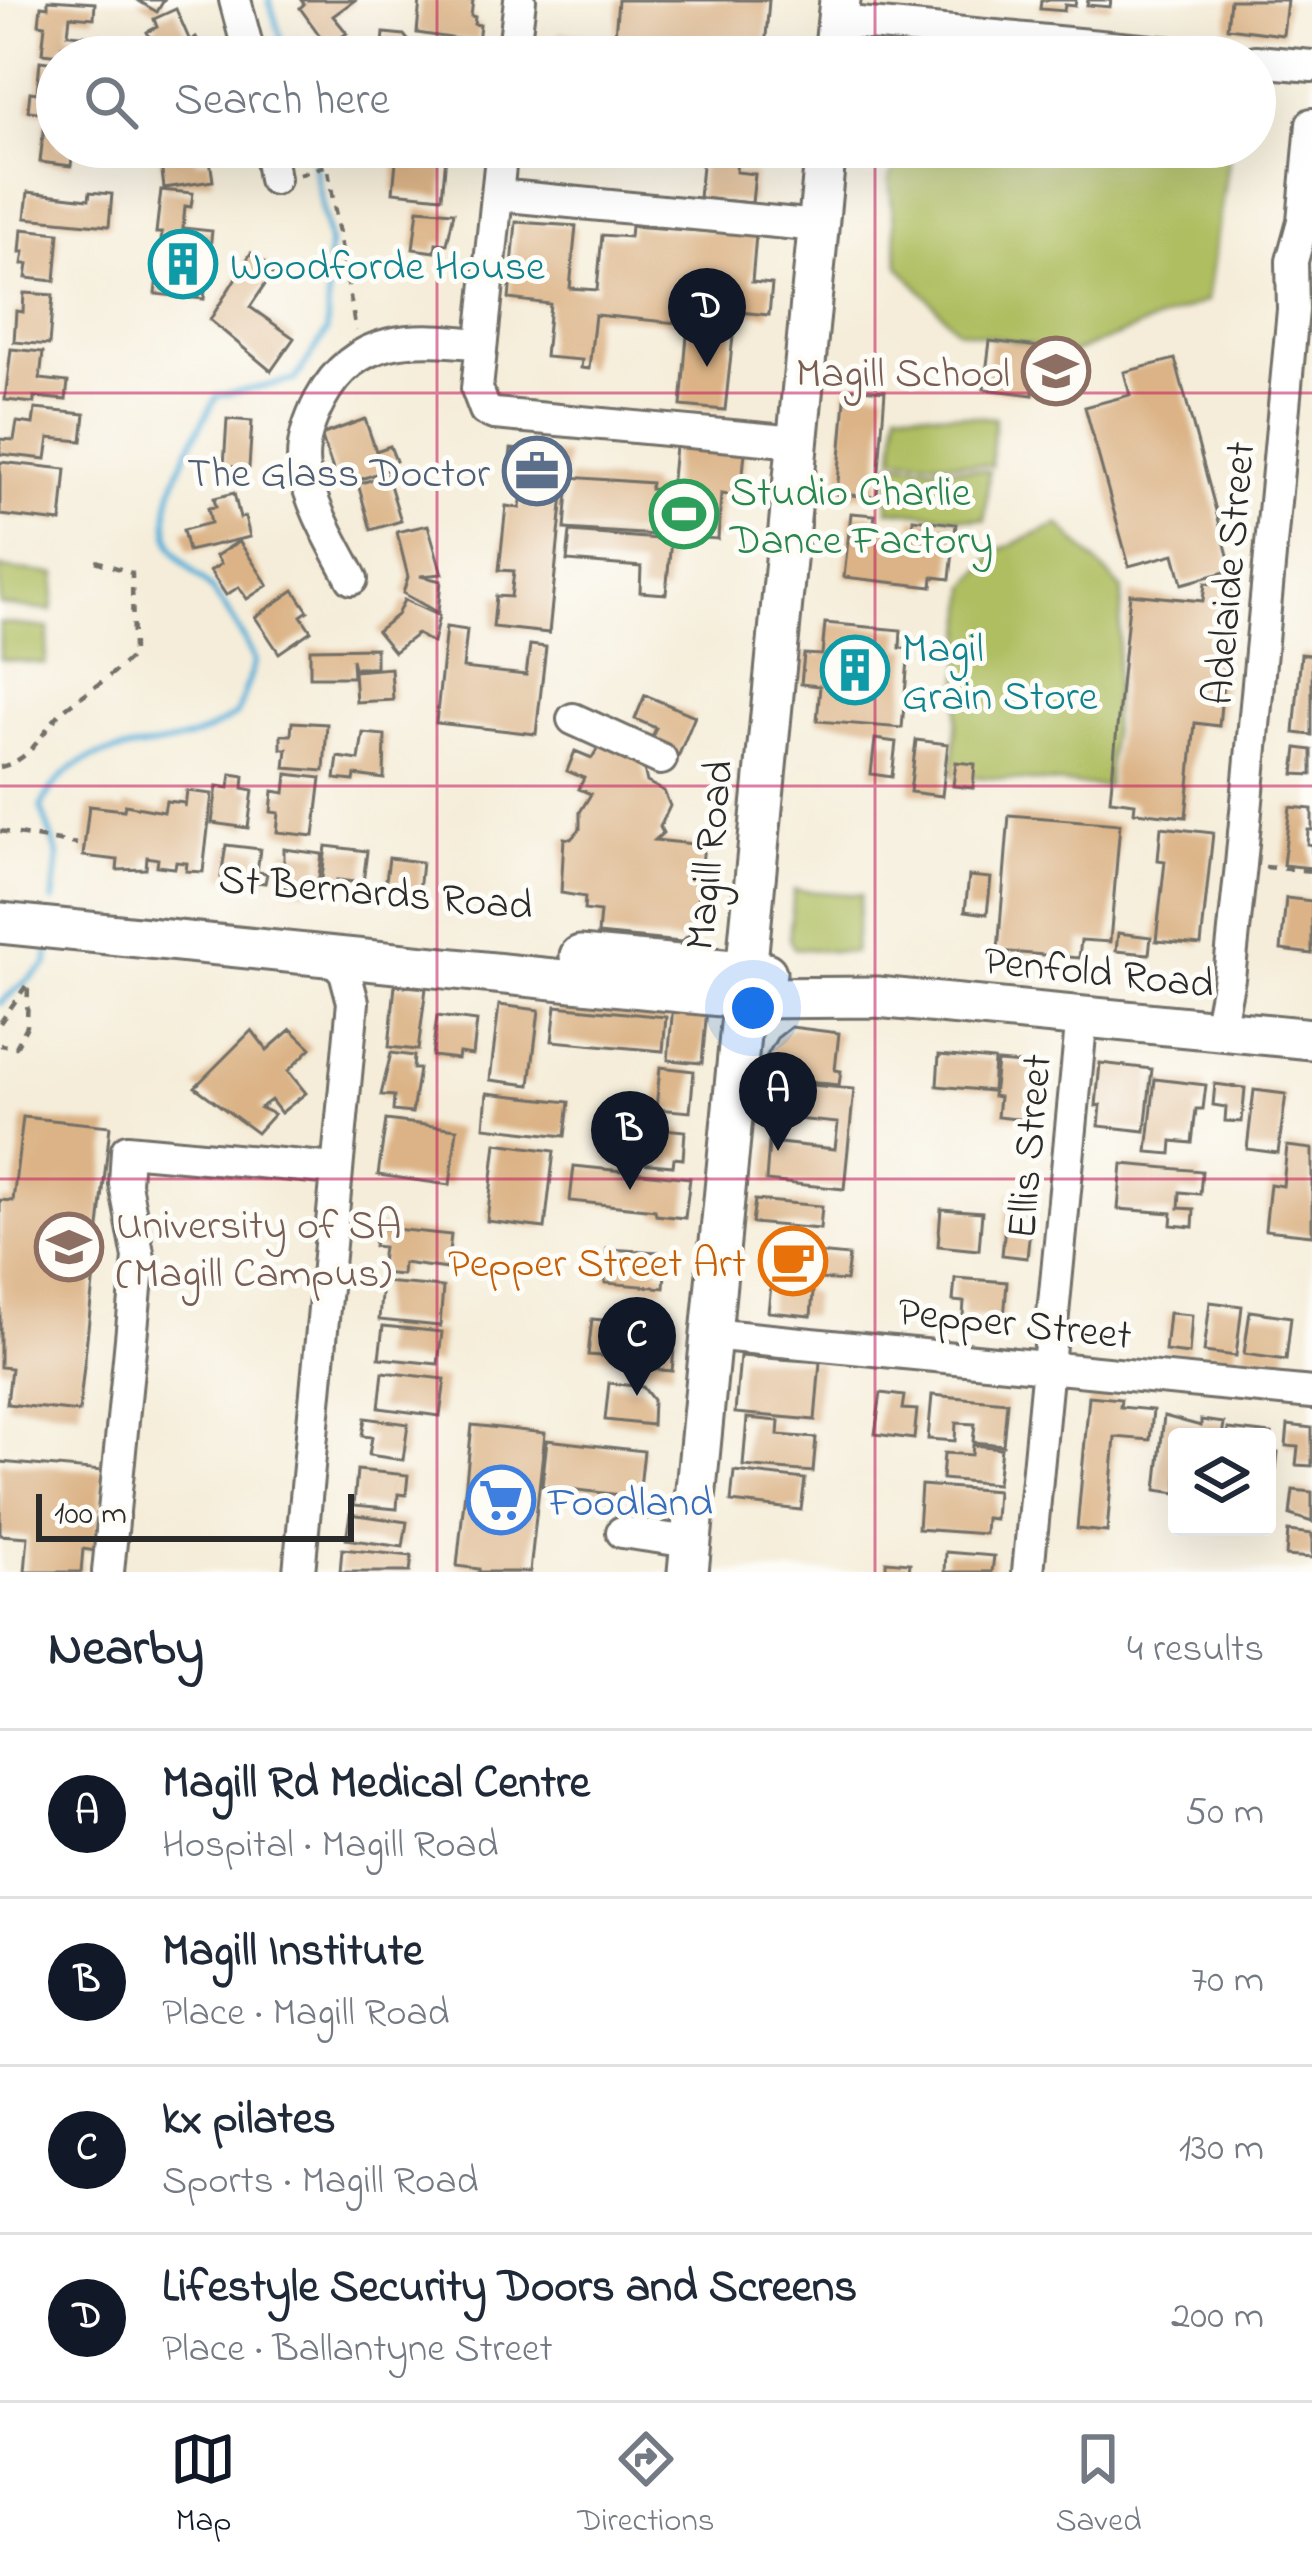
<!DOCTYPE html>
<meta charset="utf-8">
<style>
:root{--surface:#fff;--page:#f6f6f7;--text:#1f2937;--muted:#747a83;--line:#e0e1e3;--accent:#111827}
body{margin:0;font-family:"Indie Flower",sans-serif;background:var(--page);color:var(--text)}
.controls{position:absolute;right:36px;bottom:36px;display:grid;overflow:hidden;border-radius:12px;box-shadow:0 12px 48px #0002}
.controls button{width:108px;height:108px;display:grid;place-items:center;padding:0;border:0;border-bottom:3px solid var(--line);background:var(--surface);color:var(--text);font:60px sans-serif}
.scale{position:absolute;left:36px;bottom:30px;width:318px;box-sizing:border-box;padding-left:12px;border:6px solid #2b2b2b;border-top:0;font-size:33px;line-height:42px;white-space:nowrap;color:#2b2b2b;-webkit-text-stroke:9px #fdfcf7;paint-order:stroke}
.you{position:absolute;left:753px;top:1008px;width:42px;height:42px;margin:-30px;border:9px solid #fff;border-radius:50%;background:#1a73e8;box-shadow:0 0 0 18px #1a73e833}
.badge{display:grid;place-items:center;width:78px;height:78px;border-radius:50%;background:var(--accent);color:#fff;font-size:39px;font-weight:700}
.pin{position:absolute;translate:-50% -99px;filter:drop-shadow(0 3px 6px #0008)}
.pin::after{content:'';position:absolute;top:63px;width:42px;height:36px;background:inherit;clip-path:polygon(0 0,100% 0,50% 100%)}
.list{margin:0;padding:0;list-style:none}
h2{display:flex;justify-content:space-between;align-items:center;height:156px;margin:0;padding:0 48px;font-size:51px}
h2 small{font-size:39px;font-weight:400;color:var(--muted)}
.list li{display:grid;grid-template-columns:78px 1fr auto;gap:36px;align-items:center;box-sizing:border-box;height:168px;padding:0 48px;border-top:3px solid var(--line)}
.list b{display:block;font-size:45px;white-space:nowrap}
.list p{margin:0;font-size:39px;white-space:nowrap;color:var(--muted)}
.list em{font-size:39px;font-style:normal;color:var(--muted)}
.icon{flex:none;width:66px;height:66px;fill:none;stroke:currentColor;stroke-width:2;stroke-linecap:round;stroke-linejoin:round}
.map{position:relative;flex:none;width:1312px;height:1572px;overflow:hidden}
.search{position:absolute;background:var(--surface);box-shadow:0 12px 48px #0002;left:36px;right:36px;top:36px;height:132px;display:flex;align-items:center;gap:30px;box-sizing:border-box;padding:0 42px;border-radius:66px;color:var(--muted);font-size:45px}
.sheet{height:828px;background:var(--surface)}
nav{display:flex;justify-content:space-around;align-items:center;box-sizing:border-box;height:168px;border-top:3px solid var(--line);background:var(--surface);font-size:33px;color:var(--muted)}
nav a{display:grid;justify-items:center;gap:6px}
nav .on{color:var(--accent)}
.map>svg:first-child{display:block}
</style>
<div class="map">
<svg width="1312" height="1572" viewBox="0 0 1312 1572">
<rect width="100%" height="100%" fill="#fdfcf7"/>
<filter id="ink" filterUnits="userSpaceOnUse"><feTurbulence type="fractalNoise" baseFrequency=".00833" numOctaves="2"/><feDisplacementMap in="SourceGraphic" scale="24" xChannelSelector="R" yChannelSelector="G"/><feConvolveMatrix kernelMatrix="1 2 1 2 8 2 1 2 1" color-interpolation-filters="sRGB"/></filter>
<filter id="wash" filterUnits="userSpaceOnUse"><feTurbulence type="fractalNoise" baseFrequency=".004" numOctaves="4" result="noise"/><feDisplacementMap in="SourceGraphic" scale="48" xChannelSelector="R" yChannelSelector="G"/><feGaussianBlur stdDeviation="2.7" result="paint"/><feColorMatrix in="noise" values="0 0 0 0 0 0 0 0 0 0 0 0 0 0 0 0 0 1.4 0 .05"/><feComposite in="paint" operator="in"/></filter>
<g filter="url(#wash)">
<rect width="100%" height="100%" fill="#f5edd9"/>
<path fill="#afbe61" stroke="#6d7446" stroke-width="3" d="M905,147H1230L1207,301L1073,353L957,330L899,266L889,179Z
M898,409L995,418L991,466L894,457Z
M892,462L989,471L985,520L888,510Z
M1059,524L1123,590L1107,787L952,775L968,586L997,551Z
M0,568L56,574L52,611L0,605Z
M0,623L49,628L45,664L0,659Z
M794,890L861,895L854,953L794,948L789,939Z"/>
<g fill="none" stroke-linecap="round" stroke-linejoin="round">
<path stroke="#5bb1d8" stroke-width="6" d="M269,0L287,57
M53,901L58,856L41,807C75,737 134,757 195,736C209,732 224,721 237,714L255,661C243,635 228,610 210,588C200,576 186,567 177,554C146,512 196,434 217,396L295,380L327,331L329,242L311,147
M0,1003L47,964L49,942"/>
</g>
<g id="blocks">
<path fill="#dbb386" d="M48,0L95,3L94,18L70,16L68,34L93,36L92,49L62,46L61,55L42,53L45,25L39,24L41,6L48,7Z
M137,0H164L157,12Z
M301,0H355L333,16L347,33L328,47L300,8L304,4Z
M420,0H473L471,16L475,17L474,24L480,25L478,42L417,33Z
M618,0H769L765,49L615,36Z
M1041,0H1076L1075,6L1065,5L1064,11L1040,9Z
M1088,0H1111L1110,7L1087,5Z
M1230,0H1287L1283,35L1227,28Z
M176,9L190,41L196,37L204,53L196,57H158L147,32L157,27L154,19Z
M559,32L591,35V38L742,51L741,57H557Z
M384,33L404,35L408,40L407,57H382Z
M40,61L57,63V114L28,111L30,92L37,93Z
M45,118L57,119V147H73L71,166L40,162Z
M159,147H194L196,162L210,160L213,181L164,188Z
M653,147H738L736,172L755,174L752,203L699,198L703,155L653,150Z
M397,151L446,156L442,197L393,192Z
M161,190L193,193L191,207L185,206L183,228L212,231L204,299L155,294L162,233H156Z
M28,192L89,199L90,192L112,194L109,226L25,218Z
M418,209L454,212L447,244L436,243L435,252L413,249Z
M516,222L576,226L570,288L597,290L602,235L630,237L631,226L756,235L752,282L772,284L769,315L729,311L727,328L734,327L725,410L681,406L688,324L595,315L589,369L581,368L582,360L545,357L550,304L509,299Z
M22,229L59,233L55,281L26,278L28,264H22L24,252H20Z
M251,253L275,270L250,307L294,338L271,371L210,320Z
M24,293L53,295L49,345L14,342L16,311L23,312Z
M990,341L1039,347L1033,395L984,389Z
M11,349L43,352L40,379L68,382L66,400L34,397V403L5,400Z
M1175,359L1232,570L1182,584L1174,554L1129,566L1085,407L1130,395L1124,372Z
M846,388L885,391L877,497L837,494Z
M35,409L85,414L82,441L49,438L46,459L0,454V439L14,440L17,422L33,424Z
M227,419L252,421L249,468L224,466Z
M365,419L376,451L390,446L396,461L386,465L390,469L339,487L321,435Z
M675,446L745,452L741,496L721,494L718,539L565,529L569,477L651,483L650,489L671,490Z
M511,449L567,455L549,633L493,627L496,596L511,597L514,571L499,570L506,506L520,508L522,494V482L508,480Z
M0,462L66,469L61,522L0,515Z
M387,475L401,521L371,530L358,484Z
M234,493L240,518L245,517L250,537L188,551L183,530L211,523L208,508L216,507L214,498Z
M851,513L875,515L873,528L912,532L913,519L956,524L950,579L933,577L932,587L844,577Z
M428,525L442,574L420,576L441,581L438,613L403,593L408,577L397,532Z
M570,532L671,540L666,594L640,592L641,567L567,561Z
M239,541L268,585L247,599L239,587L226,595L210,571L221,564L216,556Z
M1205,583L1232,586L1219,726L1195,723L1186,817L1134,812L1135,803L1110,800L1130,594L1203,601Z
M294,590L308,611L301,616L311,631L279,653L255,617Z
M404,600L439,616L433,643L417,634L394,652L377,631L397,615Z
M825,623L901,630L900,648L909,649L902,728L817,721L820,686L801,684L804,654L822,655Z
M446,627L467,630L463,668L526,675L530,645L546,647L536,734L436,723Z
M376,648V668H354L352,659L353,677H310V649Z
M1301,654L1312,655V735L1294,733Z
M391,668L393,700L356,702L354,671Z
M645,695L695,716L678,757L655,747L643,765L647,782L664,791L670,806L660,827L663,833L655,840L704,845L695,930L681,942L598,934L600,912L584,910L585,897L561,893L564,838L571,839L580,829V812L591,794L579,789L584,778L567,771L575,751L592,758L599,746L650,742L656,728L635,719Z
M292,722L327,724L324,771L285,768L287,749H281V735H291Z
M363,733L385,735L384,779L355,775L354,781L335,779L338,757L359,760Z
M875,739L896,742L892,777L871,774Z
M916,740L948,744L942,796L910,792Z
M1297,748L1312,750V775L1294,774Z
M956,762L975,764L973,788L953,786Z
M231,774L244,776L243,788L253,790L248,828L212,823L217,786L229,788Z
M287,774L321,778L314,836L277,832L279,813L271,812L273,791L285,793Z
M187,791L212,794L203,872L186,871L187,863L176,862L175,868L157,866L158,859L147,857L146,869L117,870L118,860L83,856L89,806L124,810L125,805L164,812L166,801L184,803L185,807Z
M1290,807L1312,809V830H1308L1307,844L1312,845V868L1283,865Z
M1009,815L1120,824L1110,942L1081,940L1079,958L998,951Z
M1161,827L1213,833L1201,945L1156,941L1165,861L1158,860Z
M226,845L260,849L257,872L267,873L265,883L221,877Z
M326,846L367,851L363,883L337,880V888L321,886Z
M284,849L322,854L318,884L310,883L309,891L284,888Z
M389,858L422,862L419,892L385,888Z
M969,876L991,878L987,914L965,911Z
M1286,898L1312,901V954L1281,950Z
M1118,933L1151,937L1149,954L1116,951Z
M395,985L426,988L418,1050L389,1047Z
M499,1005L539,1010L530,1085L490,1080Z
M556,1006L666,1017L663,1051L552,1041Z
M673,1006L707,1009L702,1063L668,1060Z
M437,1016L477,1021L473,1055L459,1053L458,1059L432,1056Z
M791,1027L839,1033L835,1070L841,1071L839,1085L763,1077L765,1059L777,1038Z
M291,1029L311,1048L288,1071L306,1093L281,1113L271,1100L260,1108L274,1114L257,1133L195,1087L252,1030L267,1050Z
M391,1053L414,1056L413,1069H419L412,1113L393,1111L394,1096L381,1095Z
M939,1055L994,1060L992,1091L937,1086Z
M997,1062L1033,1065L1030,1096L1038,1097L1035,1121L997,1117L999,1097L993,1096Z
M1100,1063L1152,1069L1145,1131L1099,1126L1101,1105L1096,1106Z
M660,1067L694,1071L690,1112L656,1109Z
M1155,1079L1206,1085L1203,1109H1196L1192,1143L1172,1141L1171,1154L1147,1152Z
M779,1082L854,1089L844,1189L766,1181L769,1142L835,1149L838,1123L775,1117Z
M1215,1084L1245,1088L1242,1122L1225,1121L1226,1107L1213,1105Z
M1254,1090L1286,1094L1278,1153L1247,1149Z
M487,1093L569,1102L565,1136L484,1127Z
M23,1117L110,1126L79,1412L7,1404L11,1368L0,1367V1200L13,1201Z
M386,1120L457,1129L450,1185L378,1175Z
M610,1124L685,1131L683,1159L674,1158L673,1166L607,1160Z
M496,1143L554,1151L545,1228L487,1221Z
M1287,1146L1312,1149V1235L1265,1230L1270,1184L1283,1186Z
M1122,1164L1202,1171L1200,1194L1180,1192L1179,1208L1194,1209L1193,1227L1171,1225L1172,1213L1118,1209Z
M574,1166L690,1178L685,1218L656,1215L655,1210L570,1201Z
M1009,1194L1033,1197L1030,1226L1005,1223Z
M755,1200L822,1206L820,1229L752,1223Z
M941,1209L982,1212L979,1250L938,1246Z
M1005,1226L1030,1229L1027,1258L1002,1255Z
M376,1227L451,1235L447,1269L403,1263L402,1275L380,1273L383,1247L374,1246Z
M607,1249L658,1252L657,1272L665,1273L664,1288L605,1283Z
M786,1250L849,1256L846,1281L806,1278L804,1291L813,1292L811,1316L768,1312L771,1285L783,1286Z
M955,1278L1007,1282L1004,1319L963,1316L964,1302L953,1301Z
M382,1282L443,1287L440,1326L379,1320Z
M1210,1302L1242,1306L1236,1356L1204,1352Z
M1250,1311L1291,1317L1286,1360L1244,1354Z
M1169,1313L1192,1315L1189,1354L1165,1351Z
M592,1319L676,1327L672,1371L629,1367L630,1358L588,1355Z
M383,1326L442,1332L438,1364L379,1358Z
M740,1356L820,1362L815,1420L735,1413Z
M383,1372L445,1379L440,1416L379,1408Z
M609,1383L643,1387L653,1400L652,1425L605,1420Z
M881,1393L904,1396L902,1409L917,1410L914,1439L875,1434Z
M932,1395L1007,1402L1003,1445L973,1442L975,1424L956,1423L955,1441L928,1439Z
M1089,1396L1121,1399L1120,1407L1153,1410L1150,1440L1115,1437L1107,1532L1077,1529Z
M1164,1416L1201,1426V1420L1224,1423L1222,1437H1177V1493L1156,1490Z
M365,1418L408,1424L403,1460L369,1455L372,1437L362,1436Z
M747,1418L779,1421L778,1435L816,1438L813,1472L743,1466Z
M472,1425L545,1433L530,1572H479V1569L457,1566Z
M1288,1425L1312,1428V1466L1296,1465L1298,1447L1286,1446Z
M1228,1429L1272,1434L1270,1449H1267V1437H1227Z
M547,1440L644,1451L639,1497L542,1486Z
M973,1445L1001,1448L997,1484L942,1479L944,1453L972,1455Z
M1267,1451L1278,1453L1276,1469L1267,1468Z
M0,1462L103,1471L96,1551L83,1549L81,1572H25L28,1537L0,1535Z
M357,1470L408,1475L406,1495L398,1494L397,1509L354,1505Z
M734,1471L805,1479L801,1510L731,1502Z
M921,1485L997,1491L995,1519L986,1518L985,1534L918,1529Z
M1293,1490L1312,1492V1522L1290,1515Z
M350,1514L407,1522L403,1547L346,1539Z
M1288,1531L1312,1534V1558L1286,1556Z
M342,1549L412,1556L410,1572H340Z
M946,1552L994,1556L992,1572H945Z
M886,1561L910,1563L909,1572H886Z"/>
</g>
</g>
<g filter="url(#ink)">
<use href="#blocks" fill-opacity="0" stroke="#726f68" stroke-width="3"/>
<g fill="none" stroke-linecap="round" stroke-linejoin="round">
<defs>
<path id="minor" d="M235,0L250,57
M838,21L1216,57
M513,57L520,0
M1255,61L1312,66
M269,147L274,179
M502,147L477,389L485,410L494,414L797,442
M497,195L818,226
M352,579C335,546 311,507 304,470C300,445 309,421 320,400C356,333 414,337 480,344
M573,719L661,759
M1219,1029L1229,978L1241,865L1293,310L1292,261L1303,221L1312,124
M710,1334L1312,1393
M622,1532L690,1542
M108,1572L139,1258L125,1184L127,1150L335,1169
M299,1572L353,1002L345,972L330,955
M1028,1572L1082,1015"/>
<path id="major" d="M834,57L840,0
M0,923L741,998L877,997L1312,1039
M580,956L766,973
M688,1572L826,147"/>
</defs>
<use href="#minor" stroke="#726f68" stroke-width="36"/>
<use href="#major" stroke="#726f68" stroke-width="45"/>
<path stroke="#726f68" stroke-width="4.5" stroke-dasharray="9 9" stroke-linecap="butt" d="M299,175L327,165L356,331
M0,767C37,759 43,724 71,704C94,687 112,676 133,655L132,573L96,561
M0,831L77,844
M1265,867L1312,871
M0,1023L28,983L27,1026L16,1047L0,1045"/>
<use href="#minor" stroke="#fff" stroke-width="30"/>
<use href="#major" stroke="#fff" stroke-width="39"/>
</g>
</g>
<path fill="none" stroke="#c2185b" stroke-width="3" stroke-opacity="0.55" d="M437,0V57M875,0V57M437,147V1572M875,147V1572M0,393H1312M0,786H1312M0,1179H1312"/>
<defs>
<symbol id="building-ring" viewBox="-11 -11 22 22"><circle r="9.5" fill="#fdfcf7" stroke="#0f9aa8" stroke-width="1.5"/><path d="M-4-6H4V6H1V3H-1V6H-4ZM-2.5-4.3h1.7v1.8h-1.7ZM.8-4.3h1.7v1.8H.8ZM-2.5-1h1.7V.8h-1.7ZM.8-1h1.7V.8H.8Z" fill="#0f9aa8"/></symbol>
<symbol id="school-ring" viewBox="-11 -11 22 22"><circle r="9.5" fill="#fdfcf7" stroke="#8d6e63" stroke-width="1.5"/><path d="M0-5L7-2L0 1L-7-2ZM-4 1L0 2.5L4 1V4Q0 6-4 4Z" fill="#8d6e63"/></symbol>
<symbol id="office-ring" viewBox="-11 -11 22 22"><circle r="9.5" fill="#fdfcf7" stroke="#5c6f8a" stroke-width="1.5"/><path d="M-6-3h4V-5.5h4V-3h4V5H-6ZM-1-4.5V-3h2v-1.5ZM-6 0V1H6V0Z" fill="#5c6f8a"/></symbol>
<symbol id="stadium-ring" viewBox="-11 -11 22 22"><circle r="9.5" fill="#fdfcf7" stroke="#2e9e5b" stroke-width="1.5"/><path d="M0-5a6.5 5 0 1 0 0 10a6.5 5 0 1 0 0-10ZM-3.5-1.8h7v3.6h-7Z" fill="#2e9e5b"/></symbol>
<symbol id="university-ring" viewBox="-11 -11 22 22"><circle r="9.5" fill="#fdfcf7" stroke="#8d6e63" stroke-width="1.5"/><path d="M0-5L7-2L0 1L-7-2ZM-4 1L0 2.5L4 1V4Q0 6-4 4Z" fill="#8d6e63"/></symbol>
<symbol id="cafe-ring" viewBox="-11 -11 22 22"><circle r="9.5" fill="#fdfcf7" stroke="#e8710a" stroke-width="1.5"/><path d="M-5.5-4.5H6V0H3Q3 3.5 0 3.5H-2.5Q-5.5 3.5-5.5 0ZM3-3.2v2h1.7v-2ZM-6 4.5H4V6H-6Z" fill="#e8710a"/></symbol>
<symbol id="supermarket-ring" viewBox="-11 -11 22 22"><circle r="9.5" fill="#fdfcf7" stroke="#3f7fe0" stroke-width="1.5"/><path d="M-6-5.5h2.5l.6 2H6L4.5 2H-2.5L-4.4-4H-6ZM-1.5 3.2a1.3 1.3 0 1 0 .1 0ZM3 3.2a1.3 1.3 0 1 0 .1 0Z" fill="#3f7fe0"/></symbol>
</defs>
<g fill-rule="evenodd">
<use href="#building-ring" x="145" y="226" width="76" height="76"/>
<use href="#school-ring" x="1018" y="333" width="76" height="76"/>
<use href="#office-ring" x="499" y="433" width="76" height="76"/>
<use href="#stadium-ring" x="646" y="476" width="76" height="76"/>
<use href="#building-ring" x="817" y="632" width="76" height="76"/>
<use href="#university-ring" x="31" y="1209" width="76" height="76"/>
<use href="#cafe-ring" x="755" y="1223" width="76" height="76"/>
<use href="#supermarket-ring" x="463" y="1462" width="76" height="76"/>
</g>
<g text-anchor="middle" stroke-width="10" stroke-linejoin="round" paint-order="stroke">
<g font-size="42" fill="#0d838f" stroke="#fdfcf7" text-anchor="start">
<text x="230" y="279">Woodforde House</text>
<text x="902" y="661">Magil<tspan x="902" dy="48">Grain Store</tspan></text>
</g>
<g font-size="42" fill="#785e54" stroke="#fdfcf7" text-anchor="end">
<text x="1010" y="386">Magill School</text>
<text x="116" y="1238" text-anchor="start">University of SA<tspan x="116" dy="48">(Magill Campus)</tspan></text>
</g>
<g font-size="42" fill="#4e5e75" stroke="#fdfcf7" text-anchor="end">
<text x="490" y="486">The Glass Doctor</text>
</g>
<g font-size="42" fill="#27864d" stroke="#fdfcf7" text-anchor="start">
<text x="730" y="505">Studio Charlie<tspan x="730" dy="48">Dance Factory</tspan></text>
</g>
<g font-size="42" fill="#2b2b2b" stroke="#fdfcf7">
<text transform="translate(1227 573) rotate(-85)" y="15">Adelaide Street</text>
<text transform="translate(707 855) rotate(-84)" y="15">Magill Road</text>
<text transform="translate(376 890) rotate(5)" y="15">St Bernards Road</text>
<text transform="translate(1099 970) rotate(6)" y="15">Penfold Road</text>
<text transform="translate(1027 1146) rotate(-85)" y="15">Ellis Street</text>
<text transform="translate(1015 1321) rotate(6)" y="15">Pepper Street</text>
</g>
<g font-size="42" fill="#c56008" stroke="#fdfcf7" text-anchor="end">
<text x="746" y="1276">Pepper Street Art</text>
</g>
<g font-size="42" fill="#366cbe" stroke="#fdfcf7" text-anchor="start">
<text x="548" y="1515">Foodland</text>
</g>
</g>
</svg>
<div class="controls">
<button><svg class="icon" aria-label="layers" viewBox="0 0 24 24"><path d="M12 4l9 5-9 5-9-5zM3 14l9 5 9-5"/></svg></button>
</div>
<div class="scale">100 m</div>
<div class="you"></div>
<div class="pin badge" style="left:778px;top:1151px">A</div>
<div class="pin badge" style="left:630px;top:1190px">B</div>
<div class="pin badge" style="left:637px;top:1396px">C</div>
<div class="pin badge" style="left:707px;top:367px">D</div>
<div class="search"><svg class="icon" aria-label="search" viewBox="0 0 24 24"><circle cx="10" cy="10" r="6"/><path d="M15 15l6 6"/></svg>Search here</div>
</div>
<section class="sheet">
<h2>Nearby<small>4 results</small></h2>
<ul class="list">
<li><span class="badge">A</span><div><b>Magill Rd Medical Centre</b><p>Hospital · Magill Road</p></div><em>50 m</em></li>
<li><span class="badge">B</span><div><b>Magill Institute</b><p>Place · Magill Road</p></div><em>70 m</em></li>
<li><span class="badge">C</span><div><b>kx pilates</b><p>Sports · Magill Road</p></div><em>130 m</em></li>
<li><span class="badge">D</span><div><b>Lifestyle Security Doors and Screens</b><p>Place · Ballantyne Street</p></div><em>200 m</em></li>
</ul>
</section>
<nav>
<a class="on"><svg class="icon" aria-label="map" viewBox="0 0 24 24"><path d="M3 6l6-2 6 2 6-2v14l-6 2-6-2-6 2zM9 4v14M15 6v14"/></svg>Map</a>
<a><svg class="icon" aria-label="directions" viewBox="0 0 24 24"><path d="M12 3l9 9-9 9-9-9zM9 14v-3h6M13 9l2 2-2 2"/></svg>Directions</a>
<a><svg class="icon" aria-label="saved" viewBox="0 0 24 24"><path d="M7 4h10v16l-5-4-5 4z"/></svg>Saved</a>
</nav>
